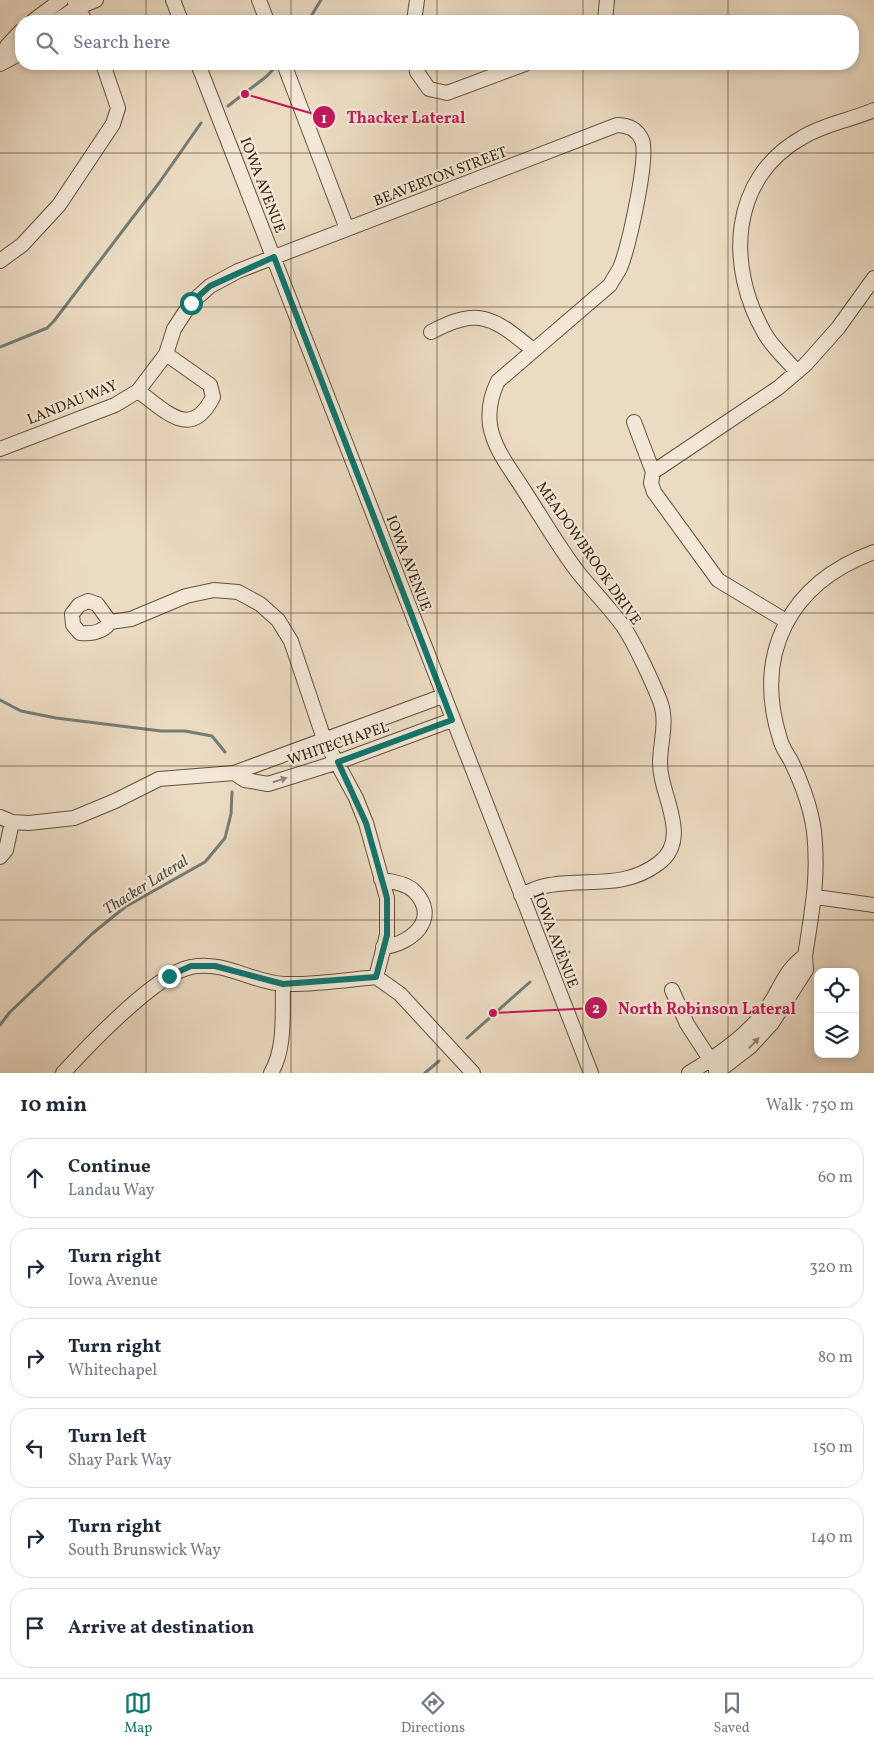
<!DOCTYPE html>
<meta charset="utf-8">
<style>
:root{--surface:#fff;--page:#f2f2f3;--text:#1f2937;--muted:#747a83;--line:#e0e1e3;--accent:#0f766e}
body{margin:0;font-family:Vollkorn,serif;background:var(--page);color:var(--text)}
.controls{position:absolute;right:15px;bottom:15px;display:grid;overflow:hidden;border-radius:10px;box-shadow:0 2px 8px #0003}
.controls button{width:45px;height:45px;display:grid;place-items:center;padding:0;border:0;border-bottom:1px solid var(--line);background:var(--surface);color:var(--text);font:25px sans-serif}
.stop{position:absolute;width:15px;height:15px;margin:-11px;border:4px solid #0f766e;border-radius:50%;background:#fff}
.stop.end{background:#0f766e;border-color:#fff;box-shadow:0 1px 5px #0008}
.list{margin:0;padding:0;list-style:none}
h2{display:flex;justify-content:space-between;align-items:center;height:65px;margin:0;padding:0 20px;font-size:21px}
h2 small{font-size:16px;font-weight:400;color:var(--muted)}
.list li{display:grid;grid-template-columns:32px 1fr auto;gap:15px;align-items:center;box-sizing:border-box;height:80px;margin:0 10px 10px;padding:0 10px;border:1px solid var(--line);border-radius:20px}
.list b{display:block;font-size:19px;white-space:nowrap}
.list p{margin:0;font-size:16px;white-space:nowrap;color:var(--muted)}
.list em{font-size:16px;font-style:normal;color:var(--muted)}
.icon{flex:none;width:28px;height:28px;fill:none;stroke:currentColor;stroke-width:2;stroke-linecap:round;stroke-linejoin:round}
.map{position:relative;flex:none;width:874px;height:1073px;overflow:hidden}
.search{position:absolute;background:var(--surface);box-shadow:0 2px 8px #0003;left:15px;right:15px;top:15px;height:55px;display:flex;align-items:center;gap:12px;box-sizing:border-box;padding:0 18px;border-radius:20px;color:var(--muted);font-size:19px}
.sheet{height:605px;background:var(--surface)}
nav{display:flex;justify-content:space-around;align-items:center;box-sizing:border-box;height:70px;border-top:1px solid var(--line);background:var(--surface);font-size:14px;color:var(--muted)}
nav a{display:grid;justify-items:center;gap:2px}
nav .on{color:var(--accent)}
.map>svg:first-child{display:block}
</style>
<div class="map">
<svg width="874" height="1073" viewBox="0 0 874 1073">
<rect width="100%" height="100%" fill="#ecdbc3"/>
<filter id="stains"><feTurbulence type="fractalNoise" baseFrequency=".004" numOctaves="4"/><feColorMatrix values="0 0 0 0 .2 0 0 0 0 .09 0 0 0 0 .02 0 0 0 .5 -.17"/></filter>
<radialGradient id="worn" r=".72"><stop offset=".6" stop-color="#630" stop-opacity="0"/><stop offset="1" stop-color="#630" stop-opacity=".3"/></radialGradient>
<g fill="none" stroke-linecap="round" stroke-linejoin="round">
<path stroke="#737d76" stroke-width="3" d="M308,21L321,0
M228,106L267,76L278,64
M0,347L47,328L54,321L159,183L201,123
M0,700L21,711L56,718L161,731H185L212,736L225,752
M560,961L569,952
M0,1025L10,1012L93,933L125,907L205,862L225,838L231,814L232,792
M467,1038L530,982
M425,1073L439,1061"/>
<defs>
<path id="minor" d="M74,0L85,21
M173,0L181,21
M259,0L267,21
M33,21L61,0
M56,21L76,8L96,0
M414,21L417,0
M605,21L607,0
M0,64L7,46L21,31
M0,64L21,53
M198,64L591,1073
M284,64L347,229
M416,64L417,72L429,89L447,93L525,64
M0,261L22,245L59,205L113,124L118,108L103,64
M431,332C480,306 494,318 533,350
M797,372C787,360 773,348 765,334C726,267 729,178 803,137C824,124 851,120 874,110
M138,391C166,411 191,441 213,397L210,385L166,354
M634,422L653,472L651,483L654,492L718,580L786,621
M0,449L115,405L138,391L166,354L174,329L191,303L210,286L238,271L617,125C628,125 637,129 642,140C649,158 628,249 620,268C617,274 613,279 610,285L498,381C491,395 488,409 490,425C494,450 512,471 525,492C542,518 558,546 577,571C592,590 609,607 623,626C634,642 653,683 660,701C670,727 655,753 662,779C668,807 687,842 659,863C623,890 589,878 550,885C540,886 530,891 521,895
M653,472L778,388L805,365L838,328L874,278
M88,601L97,604L110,622C104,632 92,634 80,633L73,625L72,614L79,605Z
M110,622L131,619L186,596L214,590L238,592L260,604L278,620L291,641L324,739L356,798L366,823L387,898V935L376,977
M234,773L245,780L268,784L338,762L452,720
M0,817L12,822L29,823L74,818L115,801L159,779L234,773L443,696
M0,857L6,850L12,822
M381,879C392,882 406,883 414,891C441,918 412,944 383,947
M816,897L874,905
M805,956C812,911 819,877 814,831C811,809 802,784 792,763C788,755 782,748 780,739C753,653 790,583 874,552
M376,977L400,994L473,1073
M672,990L687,1024L715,1067
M63,1073C88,1046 157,973 191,967C224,960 253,983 284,984C314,985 346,980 376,977
M271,1073C286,1048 282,1012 283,984
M689,1073C716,1057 742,1039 762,1015C778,996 784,969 805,956L806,970L772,1023L750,1047L716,1073"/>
</defs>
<use href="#minor" stroke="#65513c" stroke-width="16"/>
<use href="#minor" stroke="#f3e8d8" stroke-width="14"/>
</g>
<defs><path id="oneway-solid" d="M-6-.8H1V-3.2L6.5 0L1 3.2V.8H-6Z" transform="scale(1.25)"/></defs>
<g fill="#968674">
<use href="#oneway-solid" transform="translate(280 780) rotate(-17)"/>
<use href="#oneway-solid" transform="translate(754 1043) rotate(-46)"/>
</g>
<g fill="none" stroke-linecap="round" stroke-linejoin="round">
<path stroke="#0f766e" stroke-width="6" d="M169,976L191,966H215L283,984L376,977L387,935V898L366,823L338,762L452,720L274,257L210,286L191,303"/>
</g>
<path fill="none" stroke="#38230f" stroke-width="1" stroke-opacity="0.55" d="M146,0V21M291,0V21M437,0V21M583,0V21M728,0V21M146,64V1073M291,64V1073M437,64V1073M583,64V1073M728,64V1073M0,153H874M0,307H874M0,460H874M0,613H874M0,766H874M0,920H874"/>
<g text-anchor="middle" stroke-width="4.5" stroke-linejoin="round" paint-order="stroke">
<g font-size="15" fill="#38230f" stroke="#f3e8d8">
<text transform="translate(440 176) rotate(-21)" y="5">BEAVERTON STREET</text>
<text transform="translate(263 185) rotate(69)" y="5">IOWA AVENUE</text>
<text transform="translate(72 402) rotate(-22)" y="5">LANDAU WAY</text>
<text transform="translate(589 553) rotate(55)" y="5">MEADOWBROOK DRIVE</text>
<text transform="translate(409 563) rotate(69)" y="5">IOWA AVENUE</text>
<text transform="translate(338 743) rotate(-19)" y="5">WHITECHAPEL</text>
<text transform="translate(556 940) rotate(69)" y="5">IOWA AVENUE</text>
</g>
<g font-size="16" font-style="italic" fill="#555043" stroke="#f3e8d8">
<text transform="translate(145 884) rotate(-32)" y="6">Thacker Lateral</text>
</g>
</g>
<path fill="none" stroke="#c2185b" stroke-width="2" d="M245 94L324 117M493 1013L596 1008"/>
<g fill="#c2185b" stroke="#f3e8d8" stroke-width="2">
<circle cx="245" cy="94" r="5"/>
<circle cx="493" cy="1013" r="5"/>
<circle cx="324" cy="117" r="12"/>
<circle cx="596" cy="1008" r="12"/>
</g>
<g font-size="15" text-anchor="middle" font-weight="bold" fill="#fff">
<text x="324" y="123">1</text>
<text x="596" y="1013">2</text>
</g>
<g font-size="16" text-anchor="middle" font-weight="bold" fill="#c2185b" stroke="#f3e8d8" stroke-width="4.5" stroke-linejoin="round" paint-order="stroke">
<text x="406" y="123">Thacker Lateral</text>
<text x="707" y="1014">North Robinson Lateral</text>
</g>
<rect width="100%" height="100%" filter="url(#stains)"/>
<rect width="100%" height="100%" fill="url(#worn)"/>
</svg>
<div class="controls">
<button><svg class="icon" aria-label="locate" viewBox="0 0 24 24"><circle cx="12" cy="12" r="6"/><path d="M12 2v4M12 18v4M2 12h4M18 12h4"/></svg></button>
<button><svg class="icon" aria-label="layers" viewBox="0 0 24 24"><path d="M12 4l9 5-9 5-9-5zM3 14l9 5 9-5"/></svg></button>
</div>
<div class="stop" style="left:191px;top:303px"></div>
<div class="stop end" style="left:169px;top:976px"></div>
<div class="search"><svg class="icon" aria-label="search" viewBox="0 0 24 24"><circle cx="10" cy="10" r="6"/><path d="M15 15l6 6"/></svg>Search here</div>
</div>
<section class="sheet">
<h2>10 min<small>Walk · 750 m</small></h2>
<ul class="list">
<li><svg class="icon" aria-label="ahead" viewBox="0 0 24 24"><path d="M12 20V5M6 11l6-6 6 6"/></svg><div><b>Continue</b><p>Landau Way</p></div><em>60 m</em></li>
<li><svg class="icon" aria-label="right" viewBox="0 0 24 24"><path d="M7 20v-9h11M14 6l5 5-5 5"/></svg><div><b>Turn right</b><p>Iowa Avenue</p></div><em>320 m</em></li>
<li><svg class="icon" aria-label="right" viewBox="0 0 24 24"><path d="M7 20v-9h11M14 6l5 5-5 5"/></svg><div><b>Turn right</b><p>Whitechapel</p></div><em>80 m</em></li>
<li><svg class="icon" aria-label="left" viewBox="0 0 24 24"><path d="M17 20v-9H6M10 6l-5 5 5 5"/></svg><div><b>Turn left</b><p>Shay Park Way</p></div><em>150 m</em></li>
<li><svg class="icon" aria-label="right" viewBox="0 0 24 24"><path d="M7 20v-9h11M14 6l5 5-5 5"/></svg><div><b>Turn right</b><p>South Brunswick Way</p></div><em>140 m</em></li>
<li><svg class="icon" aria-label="arrive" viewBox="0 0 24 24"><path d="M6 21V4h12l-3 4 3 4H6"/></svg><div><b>Arrive at destination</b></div></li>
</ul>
</section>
<nav>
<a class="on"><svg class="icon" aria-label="map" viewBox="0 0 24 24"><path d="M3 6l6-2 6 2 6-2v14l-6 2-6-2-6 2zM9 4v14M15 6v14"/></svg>Map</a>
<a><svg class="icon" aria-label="directions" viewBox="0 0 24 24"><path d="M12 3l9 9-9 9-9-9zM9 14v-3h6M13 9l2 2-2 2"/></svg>Directions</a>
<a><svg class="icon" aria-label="saved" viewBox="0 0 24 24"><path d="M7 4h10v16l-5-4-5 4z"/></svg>Saved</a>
</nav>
